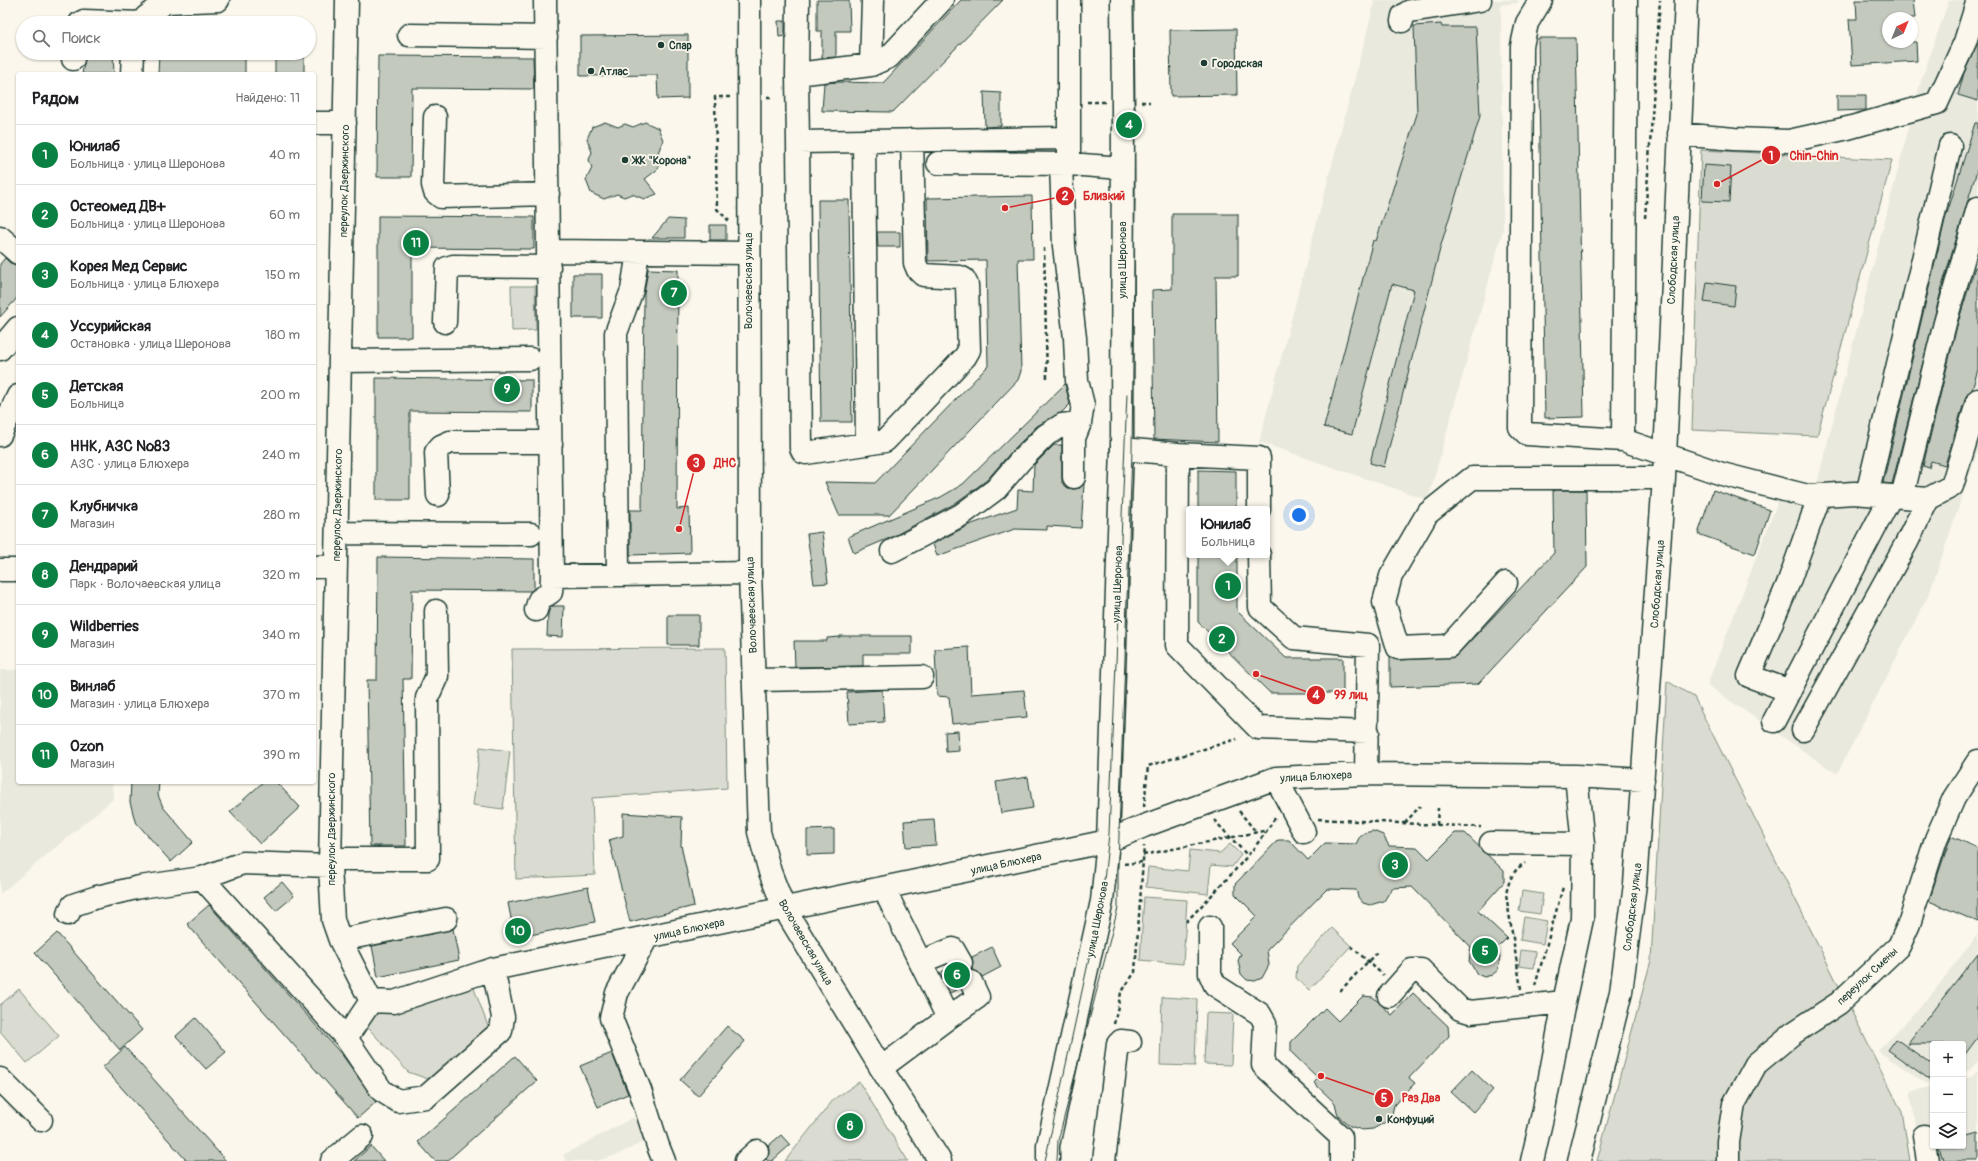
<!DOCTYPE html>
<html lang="ru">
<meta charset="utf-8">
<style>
:root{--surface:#fff;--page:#f6f6f6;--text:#202124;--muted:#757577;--line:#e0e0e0;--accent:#0b8043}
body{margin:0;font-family:Pangolin,sans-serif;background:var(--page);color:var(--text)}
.controls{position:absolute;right:12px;bottom:12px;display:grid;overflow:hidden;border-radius:4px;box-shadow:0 1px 3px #0004}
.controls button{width:36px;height:36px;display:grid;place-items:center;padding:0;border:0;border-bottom:1px solid var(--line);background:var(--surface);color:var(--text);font:20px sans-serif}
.compass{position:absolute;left:1882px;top:12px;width:36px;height:36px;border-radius:50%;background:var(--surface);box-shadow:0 1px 3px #0004;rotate:43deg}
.you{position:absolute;left:1299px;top:515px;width:14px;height:14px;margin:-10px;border:3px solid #fff;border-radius:50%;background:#1a73e8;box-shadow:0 0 0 6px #1a73e833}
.badge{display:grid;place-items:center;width:26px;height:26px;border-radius:50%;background:var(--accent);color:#fff;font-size:13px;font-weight:700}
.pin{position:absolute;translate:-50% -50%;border:2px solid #fff;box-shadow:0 1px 4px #0006}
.popup{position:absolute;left:1186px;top:506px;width:84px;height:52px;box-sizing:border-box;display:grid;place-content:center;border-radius:4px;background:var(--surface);filter:drop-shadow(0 1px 3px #0005);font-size:13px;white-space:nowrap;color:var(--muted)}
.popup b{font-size:15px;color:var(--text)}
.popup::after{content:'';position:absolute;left:50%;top:100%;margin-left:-8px;border:8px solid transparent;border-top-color:var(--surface)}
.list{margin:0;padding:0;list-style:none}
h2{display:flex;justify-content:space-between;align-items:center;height:52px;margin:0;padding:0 16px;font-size:17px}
h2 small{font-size:13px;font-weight:400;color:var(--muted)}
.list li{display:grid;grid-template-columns:26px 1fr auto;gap:12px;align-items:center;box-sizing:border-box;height:60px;padding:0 16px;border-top:1px solid var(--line)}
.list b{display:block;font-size:15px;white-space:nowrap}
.list p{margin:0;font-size:13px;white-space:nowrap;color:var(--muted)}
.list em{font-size:13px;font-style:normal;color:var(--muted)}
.icon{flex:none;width:22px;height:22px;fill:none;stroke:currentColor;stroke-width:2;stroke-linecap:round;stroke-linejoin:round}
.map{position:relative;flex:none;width:1978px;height:1161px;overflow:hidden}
.search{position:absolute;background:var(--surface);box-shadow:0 1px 3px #0004;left:16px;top:16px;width:300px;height:44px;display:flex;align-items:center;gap:10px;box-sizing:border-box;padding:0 14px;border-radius:22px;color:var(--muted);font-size:15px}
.panel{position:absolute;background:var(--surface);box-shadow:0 1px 3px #0004;left:16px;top:72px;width:300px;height:712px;border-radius:4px}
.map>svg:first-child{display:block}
</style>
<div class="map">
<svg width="1978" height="1161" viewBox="0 0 1978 1161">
<rect width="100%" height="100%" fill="#fbf7ec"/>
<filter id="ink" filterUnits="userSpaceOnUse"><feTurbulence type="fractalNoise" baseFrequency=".025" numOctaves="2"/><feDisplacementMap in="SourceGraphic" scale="8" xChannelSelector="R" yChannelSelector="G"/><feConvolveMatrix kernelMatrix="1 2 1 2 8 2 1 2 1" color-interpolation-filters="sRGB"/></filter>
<g filter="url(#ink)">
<path fill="#eae9de" d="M1373,0H1518V3L1501,5L1503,230L1428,500L1259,442L1374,5Z
M1949,0H1978V450L1930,592L1837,774L1707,685L1785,483L1815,491L1920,84Z
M0,670H18V782H112L113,799L0,894Z
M1978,934V1061L1970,1070L1963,1072V1044H1933V1082L1927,1084L1878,1051L1931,995Z
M1978,1070V1161H1922L1910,1092L1933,1086V1146H1963V1079L1973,1076Z
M634,1117L647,1140L617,1155L596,1161H566L563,1155Z"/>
<path fill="#dbdcd1" stroke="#7d8c82" d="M1701,150L1892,160L1817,436L1692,430Z
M511,286H535L536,330L512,331Z
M725,648L727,788L592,798L595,875L516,879L512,649Z
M1667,681L1694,697L1902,1112L1910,1161H1597L1651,960Z
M480,747L510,751L503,809L473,805Z
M1230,844L1241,855L1232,867L1211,865L1208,894L1146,887L1148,867L1188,871L1190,850L1220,853Z
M1522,891L1543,894L1540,914L1519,911Z
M1144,897L1187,900L1183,964L1140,960Z
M1524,917L1547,921L1543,944L1520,940Z
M1332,928L1351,946L1309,990L1296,978L1297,966Z
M1521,950L1536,952L1534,968L1519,966Z
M472,983L489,1029L428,1079L408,1072L361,1020L380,1001Z
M19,989L59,1036L27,1063L0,1031V1005Z
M1162,997L1197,999L1195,1066L1160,1065Z
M1206,1013L1233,1014L1231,1065L1204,1064Z
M859,1082L908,1161H785L834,1099Z"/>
<path fill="#c4c9be" stroke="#1f3d34" d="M817,0H849L850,31H836V57L822,58V31H817Z
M961,0H1003L893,112L822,111L824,83L839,82L883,83Z
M1856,0H1913L1915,18H1888V42H1916L1917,61L1852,65L1849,19H1857Z
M778,21H785V36L779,37Z
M1441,24L1442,27H1476L1480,116L1441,245L1384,467L1370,463L1414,290L1392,284L1352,434L1324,427L1373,240L1376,241L1417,114L1414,26Z
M1236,29L1237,95L1171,96L1170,30Z
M688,35V98L658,99L657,75L580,76V36Z
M1538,38H1576L1584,417L1545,418Z
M1978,42V101L1958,95L1964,73Z
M86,53H113L114,74H82Z
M159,53H245V74H158Z
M275,53H304V74H275Z
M378,56L533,57L534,89L412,88L411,177H377Z
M984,92L1001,93V126L985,127Z
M1837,95H1866V110L1837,111Z
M605,122L618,127L625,124L633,127L645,122L658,128L663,140L658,153L661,161L658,169L645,179L657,194L644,199L632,194L624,197L617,194L604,199L591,193L586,180L592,168L589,160L592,152L587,139L592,127Z
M1975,123H1978V167L1943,283L1892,484L1883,483L1945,220Z
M1704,165L1731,167L1729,202L1702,201Z
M1032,196L1033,259H1018L1021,371L1018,380L889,515H839L825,482L875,483L988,366L986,260L928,261L927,198Z
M818,200H849L852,422H821Z
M1172,214H1238V276H1216L1218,442L1154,439L1152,290L1172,289Z
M378,216L534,217V249L412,248V337H378Z
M668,219L684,220V238H652Z
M710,225H726V240H710Z
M877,232H900V247H878Z
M5,258L10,263L18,265V297L0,317V264Z
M1975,267H1978V369L1972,390L1966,396L1945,465L1931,461L1929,468L1923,466L1957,326Z
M648,269L678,270L677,509L689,508L690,553L630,555V510H642L644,294Z
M573,274H602V318H573Z
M1707,282L1736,286L1734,306L1704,302Z
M376,378L532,380V412L410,411V500H376Z
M1065,384L1070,404L1061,413L1037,426L1011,452L987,480L954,504L892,537L854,553L848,537L941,497L963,484Z
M1054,445H1062V483L1068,488L1074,489L1080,488L1084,484L1081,528L1047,526V530L1015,529L937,556L933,544L969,525L1017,508L1018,490L1033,491L1034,465Z
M1198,470L1236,471V509H1198Z
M1553,490H1586L1587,567L1478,684L1390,687V657L1398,660L1455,657L1554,553Z
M1713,490L1770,510L1755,554L1698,534Z
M822,532L828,583L814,584L807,534Z
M1198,555H1237V611L1286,658H1343V693H1270L1198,622Z
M378,557L534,559V589L531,591L412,590L411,679H403L406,846H370L367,680H377Z
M553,606H564L563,637L547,636L548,614L550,608Z
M668,615H699V645H668Z
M840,636H912V654H863V666L795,667L794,641H827V638L840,637Z
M969,647L971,694L1024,690L1027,717L952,724L949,697L937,696L935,649Z
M882,690L884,722L849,724L847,692Z
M958,731L959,751L946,752L945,732Z
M1028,777L1033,808L1001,813L996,782Z
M131,782H159L158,795L163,807L193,842L171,862L135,821L130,802Z
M263,782H276L300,807L260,844L230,812Z
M623,813L682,817L681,845L694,906L630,922L609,840L623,836Z
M934,819L936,845L906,847L904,821Z
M834,829V854L807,855V830Z
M1373,831L1383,835L1389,846L1417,847L1429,859L1455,833H1465L1504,871V882L1478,911L1507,938L1496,949L1500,956L1498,970L1492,975L1484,977L1477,974L1469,961L1471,947L1412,887L1392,888L1384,901L1370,905L1363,903L1358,897L1356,890L1327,889L1267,950L1269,965L1262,978L1255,981L1247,980L1241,974L1238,961L1241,954L1230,943L1257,916L1235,894V884L1278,840H1289L1308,860L1325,843L1356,844L1360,836L1364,833Z
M1951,836L1978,848V922L1929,901Z
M282,882L294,896L276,911L264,897Z
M588,887L595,922L515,938L508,903Z
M209,905L343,1056L376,1102L358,1118L187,924Z
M453,929L459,960L378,977L372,946Z
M57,933L142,1030L120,1050L35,953Z
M992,947L1001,967L982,977L978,972L972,970L973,963L972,957Z
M1978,953V1037L1963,1057V1044H1907Z
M949,968L954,974L960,975L959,981L960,988L950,993L940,973Z
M1413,993L1448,1026L1449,1036L1409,1078L1415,1083L1394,1105L1392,1114L1384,1123L1373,1129L1362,1130L1350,1126L1338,1116L1335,1103L1314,1083L1318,1078L1291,1052V1042L1325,1008L1338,1021L1363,996L1373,997L1392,1015Z
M196,1018L226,1052L206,1069L176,1036Z
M727,1026L745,1041L698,1096L680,1080Z
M1896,1039L1933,1065V1082L1888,1050Z
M125,1047L226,1161H187L103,1067Z
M612,1053L628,1094L598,1107L580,1066Z
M515,1056L537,1081L447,1161H435L418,1142Z
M1472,1070L1493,1090L1473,1112L1451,1092Z
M1978,1132V1161H1943L1939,1146H1963V1136Z
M781,1135L790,1145L772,1161H768L766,1159L769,1154L768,1146Z
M371,1146L384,1161H354Z"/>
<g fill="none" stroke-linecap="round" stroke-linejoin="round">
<defs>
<path id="minor" d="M347,0L330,866L333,920L340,940L371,1001
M545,0L552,576L750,573
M873,0L871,65L797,74L798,142L1068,138
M1069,0V164L1122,168
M1541,0L1527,23L1522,46L1520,427L1527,434L1623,440
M1626,0L1623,440L1722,474L1808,496L1854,493L1928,499L1952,486L1978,400
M1402,21L1403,16L1410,11L1480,0
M80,23L84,21L142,23
M142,23L146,17L166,2L218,0
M409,35L546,37
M73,59V53
M871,65L889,57L942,0
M132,74L133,53
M797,74L798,0
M435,117L433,185L435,192L441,197L548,194
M314,123H345
M1679,134L1734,139L1789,141L1848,128L1937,103L1965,42L1978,0
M864,141L867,444
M798,142L801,448L803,452L806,453L885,441L965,357L969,350L967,285L964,279L960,277L923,275L918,270L915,263L912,140
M938,163L1069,164
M1061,164L1064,246L1075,338L1077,381L1083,405L1080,423L1074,438V477
M0,237L18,253
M549,251L748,253
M445,322L447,268L453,266L549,267
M0,349L18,328
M340,361L530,359
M0,435L18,396
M1122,449L1178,454
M1867,494L1950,146
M438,495L436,452L441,446L450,442H543L551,444
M1902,497L1945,323L1978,208
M1259,509V458L1178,454L1177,645L1258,728L1368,732
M337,533L531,534
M892,551L961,515L996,489L1020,461L1046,435L1062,425L1080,423
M1259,555L1260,607L1294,638L1368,645L1366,774
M314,567L336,566
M0,570H18
M618,575L616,333L632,290L638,252
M1506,583L1449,646L1398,648L1384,602L1391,576L1427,514L1472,478H1664
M536,610L539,600L551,592L552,576
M754,680L922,677
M1790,691L1749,676L1788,584L1820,495
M1774,721L1891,496
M1803,730L1907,542L1928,499
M1276,778L1304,832
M1491,843L1583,844
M330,859H428L427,698L437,676L436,611
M202,878L346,1038
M68,914L73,905L97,897L140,887L202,878L243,863L330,866
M1210,927V974L1215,985L1260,1014L1265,1023L1263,1065L1341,1137V1161
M647,937L617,993L611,1018L640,1090L658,1146L664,1161
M340,940L446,919
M920,962L953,949L961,963
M1389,996L1412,970H1421L1460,1009L1470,1012L1564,1002
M371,1001L394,1002L493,969L1108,841L1144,826L1276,778L1366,774L1576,776L1643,780
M371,1001L346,1038L382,1091L398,1101L426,1097L501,1031L503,1017L493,969
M948,1018L978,997L971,982
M881,1068L948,1018L884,889
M0,1079L41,1120
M1924,1136L1928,1161
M332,1161L362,1136
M746,1161L757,1151
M1104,1161L1118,1044L1121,1041L1130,1042
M1532,1161L1544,1109L1564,1002L1582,919L1583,844L1576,776
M1579,1161L1621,992L1635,884L1664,478L1686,0
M1728,1161V1142L1734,1104L1756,1064L1792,1034L1839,1003L1899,946L1909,924L1936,839L1954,798L1978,761"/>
<path id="major" d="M749,0L750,573L759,832L770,872L784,908L881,1068L940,1161
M1048,1161V1145L1102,901L1108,841L1122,449L1123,110L1122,0"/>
</defs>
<use href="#minor" stroke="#1f3d34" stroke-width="25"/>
<use href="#major" stroke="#1f3d34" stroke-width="25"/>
<path stroke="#1f3d34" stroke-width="2.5" stroke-dasharray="4 3" stroke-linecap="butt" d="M767,97H774
M1087,102H1106
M1141,102H1150
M1645,218L1660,0
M729,221L717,209L715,97H732
M1044,248L1047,380
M1144,807L1148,766L1237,739
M1239,811L1256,832
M1318,819L1481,827
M1214,820L1247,855
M1405,823L1420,806
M1437,825L1438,808
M1143,855L1268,830
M1124,864L1143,862
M1186,922C1217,889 1251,857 1275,818
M1351,946L1383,975
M1535,986L1563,887
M1521,989L1506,894C1509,880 1513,870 1525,863
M1340,991L1378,951
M1114,1024L1121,993L1135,972L1144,846"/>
<use href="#minor" stroke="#fbf7ec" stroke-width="22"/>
<use href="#major" stroke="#fbf7ec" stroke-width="22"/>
<path stroke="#1f3d34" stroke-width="1" d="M1045,1161L1102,899L1109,834L1127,394
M1057,1161L1058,1141L1118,908V865L1132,450L1135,194L1133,0"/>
</g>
</g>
<g fill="#1f3d34" stroke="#fbf7ec" stroke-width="1.5">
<circle cx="661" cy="45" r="4"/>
<circle cx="1204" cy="63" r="4"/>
<circle cx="591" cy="71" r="4"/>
<circle cx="625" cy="160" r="4"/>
<circle cx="1379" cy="1119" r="4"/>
</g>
<g text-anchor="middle" stroke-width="3.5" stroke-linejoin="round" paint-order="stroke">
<g font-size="11" font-weight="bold" fill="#1f3d34" stroke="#fbf7ec" text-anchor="start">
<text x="669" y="49">Спар</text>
<text x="1212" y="67">Городская</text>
<text x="599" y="75">Атлас</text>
<text x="633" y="164">ЖК "Корона"</text>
<text x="1387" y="1123">Конфуций</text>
</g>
<g font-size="11" fill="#1f3d34" stroke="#fbf7ec">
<text transform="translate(344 181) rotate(-89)" y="4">переулок Дзержинского</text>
<text transform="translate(1122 260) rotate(-90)" y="4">улица Шеронова</text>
<text transform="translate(1673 260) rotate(-87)" y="4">Слободская улица</text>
<text transform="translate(748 281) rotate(-90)" y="4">Волочаевская улица</text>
<text transform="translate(337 505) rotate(-89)" y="4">переулок Дзержинского</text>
<text transform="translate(1117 584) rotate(-88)" y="4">улица Шеронова</text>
<text transform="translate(1657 584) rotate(-86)" y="4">Слободская улица</text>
<text transform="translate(751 605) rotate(-92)" y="4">Волочаевская улица</text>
<text transform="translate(1316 776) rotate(-3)" y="4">улица Блюхера</text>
<text transform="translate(331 829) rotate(-90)" y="4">переулок Дзержинского</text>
<text transform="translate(1006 863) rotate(-12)" y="4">улица Блюхера</text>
<text transform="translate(1632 907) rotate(-83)" y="4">Слободская улица</text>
<text transform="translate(1097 919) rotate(-79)" y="4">улица Шеронова</text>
<text transform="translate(689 929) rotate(-12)" y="4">улица Блюхера</text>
<text transform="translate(806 942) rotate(60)" y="4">Волочаевская улица</text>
<text transform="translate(1867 976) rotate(-43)" y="4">переулок Смены</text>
</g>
</g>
<path fill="none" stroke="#d62828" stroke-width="1.5" d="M1717 184L1771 155M1005 208L1065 196M679 529L696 463M1256 674L1316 695M1321 1076L1384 1098"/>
<g fill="#d62828" stroke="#fbf7ec" stroke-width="1.5">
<circle cx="1717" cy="184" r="4"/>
<circle cx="1005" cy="208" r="4"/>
<circle cx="679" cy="529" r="4"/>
<circle cx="1256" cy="674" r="4"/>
<circle cx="1321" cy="1076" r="4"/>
<circle cx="1771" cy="155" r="10"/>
<circle cx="1065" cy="196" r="10"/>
<circle cx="696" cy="463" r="10"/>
<circle cx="1316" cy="695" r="10"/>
<circle cx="1384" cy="1098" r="10"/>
</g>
<g font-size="12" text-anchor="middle" font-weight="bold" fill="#fff">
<text x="1771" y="160">1</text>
<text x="1065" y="200">2</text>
<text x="696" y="467">3</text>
<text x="1316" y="699">4</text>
<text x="1384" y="1102">5</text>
</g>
<g font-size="12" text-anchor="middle" font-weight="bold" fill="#d62828" stroke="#fbf7ec" stroke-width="3.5" stroke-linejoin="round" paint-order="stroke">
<text x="1814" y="160">Chin-Chin</text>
<text x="1104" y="200">Близкий</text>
<text x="725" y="467">ДНС</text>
<text x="1351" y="699">99 лиц</text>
<text x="1421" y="1102">Раз Два</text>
</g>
</svg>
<div class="controls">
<button>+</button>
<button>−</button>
<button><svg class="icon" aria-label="layers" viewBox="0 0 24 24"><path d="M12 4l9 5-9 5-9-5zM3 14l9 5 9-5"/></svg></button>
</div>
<svg class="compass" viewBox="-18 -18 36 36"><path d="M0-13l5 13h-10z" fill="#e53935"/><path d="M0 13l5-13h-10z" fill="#757577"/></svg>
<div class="you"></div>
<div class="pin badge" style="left:1228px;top:586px">1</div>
<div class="popup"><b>Юнилаб</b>Больница</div>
<div class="pin badge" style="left:1222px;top:639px">2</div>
<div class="pin badge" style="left:1395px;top:865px">3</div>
<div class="pin badge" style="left:1129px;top:125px">4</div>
<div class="pin badge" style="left:1485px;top:951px">5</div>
<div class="pin badge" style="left:957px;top:975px">6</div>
<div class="pin badge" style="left:674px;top:293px">7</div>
<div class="pin badge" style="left:850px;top:1126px">8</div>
<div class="pin badge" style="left:507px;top:389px">9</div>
<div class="pin badge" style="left:518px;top:931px">10</div>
<div class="pin badge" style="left:416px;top:243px">11</div>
<div class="search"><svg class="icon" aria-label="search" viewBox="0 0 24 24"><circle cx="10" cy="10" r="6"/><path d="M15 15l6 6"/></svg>Поиск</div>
<section class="panel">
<h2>Рядом<small>Найдено: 11</small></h2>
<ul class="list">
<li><span class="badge">1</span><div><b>Юнилаб</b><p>Больница · улица Шеронова</p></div><em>40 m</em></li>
<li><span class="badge">2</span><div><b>Остеомед ДВ+</b><p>Больница · улица Шеронова</p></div><em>60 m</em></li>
<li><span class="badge">3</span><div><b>Корея Мед Сервис</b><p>Больница · улица Блюхера</p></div><em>150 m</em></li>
<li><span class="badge">4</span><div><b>Уссурийская</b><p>Остановка · улица Шеронова</p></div><em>180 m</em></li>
<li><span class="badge">5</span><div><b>Детская</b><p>Больница</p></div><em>200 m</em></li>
<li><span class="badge">6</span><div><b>ННК, АЗС №83</b><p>АЗС · улица Блюхера</p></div><em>240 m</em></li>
<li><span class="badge">7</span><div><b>Клубничка</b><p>Магазин</p></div><em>280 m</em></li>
<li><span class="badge">8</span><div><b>Дендрарий</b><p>Парк · Волочаевская улица</p></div><em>320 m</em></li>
<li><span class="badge">9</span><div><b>Wildberries</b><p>Магазин</p></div><em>340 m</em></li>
<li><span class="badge">10</span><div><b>Винлаб</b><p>Магазин · улица Блюхера</p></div><em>370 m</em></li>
<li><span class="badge">11</span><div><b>Ozon</b><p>Магазин</p></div><em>390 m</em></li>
</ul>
</section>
</div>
